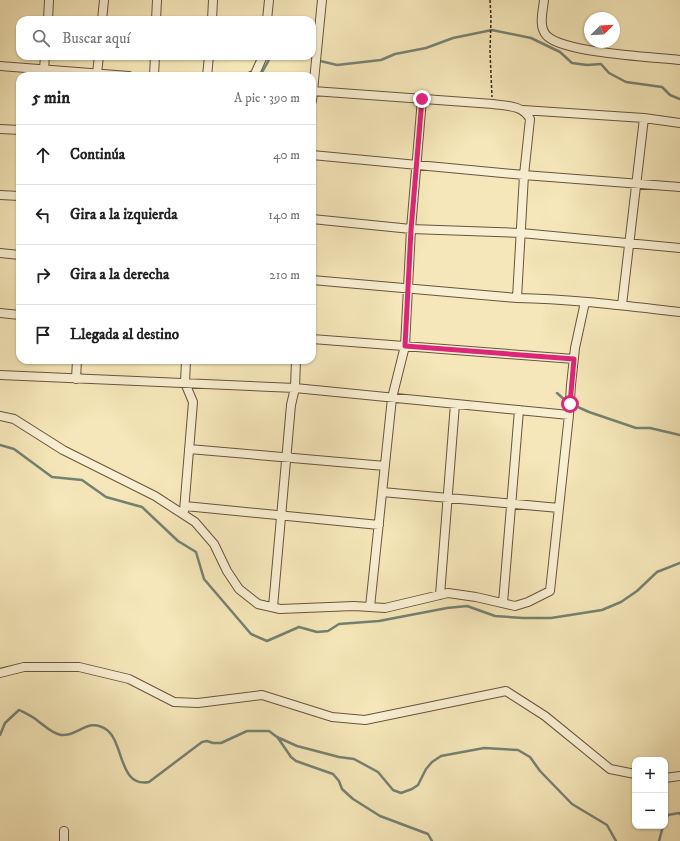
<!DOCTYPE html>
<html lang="es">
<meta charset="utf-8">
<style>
:root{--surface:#fff;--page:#f6f6f6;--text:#222;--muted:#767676;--line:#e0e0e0}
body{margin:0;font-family:"IM FELL DW Pica",serif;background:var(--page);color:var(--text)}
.controls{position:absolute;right:12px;bottom:12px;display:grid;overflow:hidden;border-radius:8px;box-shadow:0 1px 3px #0004}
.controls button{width:36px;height:36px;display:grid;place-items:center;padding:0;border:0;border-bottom:1px solid var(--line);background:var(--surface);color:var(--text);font:20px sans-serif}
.compass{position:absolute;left:584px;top:12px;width:36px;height:36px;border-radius:50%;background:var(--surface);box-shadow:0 1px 3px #0004;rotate:66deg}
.stop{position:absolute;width:12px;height:12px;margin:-9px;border:3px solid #db2777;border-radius:50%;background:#fff}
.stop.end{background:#db2777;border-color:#fff;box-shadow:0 1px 4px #0008}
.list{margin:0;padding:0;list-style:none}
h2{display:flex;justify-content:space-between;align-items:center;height:52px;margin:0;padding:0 16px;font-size:17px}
h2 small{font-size:13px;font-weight:400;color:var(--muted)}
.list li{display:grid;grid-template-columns:26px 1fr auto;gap:12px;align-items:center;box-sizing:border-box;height:60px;padding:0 16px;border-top:1px solid var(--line)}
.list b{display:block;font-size:15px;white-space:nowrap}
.list em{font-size:13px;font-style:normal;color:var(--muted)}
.icon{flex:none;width:22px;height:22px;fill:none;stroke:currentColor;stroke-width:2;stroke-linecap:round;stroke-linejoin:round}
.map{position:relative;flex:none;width:680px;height:841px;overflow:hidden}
.search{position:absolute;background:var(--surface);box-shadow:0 1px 3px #0004;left:16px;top:16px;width:300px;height:44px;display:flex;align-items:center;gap:10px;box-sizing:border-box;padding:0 14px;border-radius:12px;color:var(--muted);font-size:15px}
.panel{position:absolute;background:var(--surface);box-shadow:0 1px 3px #0004;left:16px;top:72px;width:300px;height:292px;border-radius:12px}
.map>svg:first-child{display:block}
</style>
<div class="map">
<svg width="680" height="841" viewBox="0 0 680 841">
<rect width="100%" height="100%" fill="#f5e7b9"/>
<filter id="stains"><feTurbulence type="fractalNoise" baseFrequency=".005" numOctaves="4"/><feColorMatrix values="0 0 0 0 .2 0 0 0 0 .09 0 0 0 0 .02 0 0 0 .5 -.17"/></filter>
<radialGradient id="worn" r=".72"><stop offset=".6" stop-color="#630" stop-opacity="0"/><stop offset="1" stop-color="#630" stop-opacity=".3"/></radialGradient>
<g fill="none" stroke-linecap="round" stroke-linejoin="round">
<path stroke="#758173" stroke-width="2.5" d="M309,56L316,60L337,65L381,60L395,54L426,48L453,38L492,30L531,38L560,52L572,63L587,65L601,64L609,73L626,82L662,87L670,95L680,99
M260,76L270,58L273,56
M557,393L567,402
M571,404L589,412L636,428H650L680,435
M0,445L14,449L52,477L82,480L106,497L142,507L178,541L196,552L204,579L251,634L267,641L299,627L317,632L328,631L339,624L379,621L447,608L467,606L495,616L523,618H551L602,610L621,602L637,591L657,572L680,563
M0,735L5,723L19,710C25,713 32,716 38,721C45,726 51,733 61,735C78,737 88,716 107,730C124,743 119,788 149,782L202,742L207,741L213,743H221L247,731H269L277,737L297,746L339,757L354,759L378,772L393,790L401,793L412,789L418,785L426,769L432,762L441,756L484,748L518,750L530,757L540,771L572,804L607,825L616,841
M278,738L291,757L296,761L333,774L339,781L342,789L353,799L380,816L428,834L432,841
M665,822L668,815L679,813L680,814
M659,841L663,826"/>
<defs>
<path id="street" d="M544,0C543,11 538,27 547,36C565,53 652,57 680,60
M48,20L49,0
M102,20L104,0
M156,20L157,0
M212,20L213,0
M267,20L269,0
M0,66L129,76
M44,69L45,56
M97,73L99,56
M154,76L155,56
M207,76L209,56
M251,76L255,74L263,56
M313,91L493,104C506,106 523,105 530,119L524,175L517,298
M312,101L322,0
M523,110L644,118L680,123
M0,129L20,130
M312,155L524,175L680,187
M0,195L20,196
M312,219L411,229L521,233L680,248
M0,253L20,255
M312,280L517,298C572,299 626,306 680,312
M622,305L644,118
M0,313L20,315
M312,339L574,359
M0,375L295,388L569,415
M76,379L77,360
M0,416L14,419L63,450L155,496L195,522L214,544L227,571L239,589L258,604L280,609L354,606L385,608L448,593L476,597L515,606L528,602L550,591L569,415L571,385L575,348L585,302
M189,449L385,466
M382,492L559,508
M185,506L379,525
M184,511L193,402L185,383L186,360
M440,595L455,404
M503,603L519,410
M273,607L291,405L295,388L296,360
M370,607L392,398L405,346L411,229L422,99
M0,673L24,667H79L129,679L174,702L198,703L262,695L332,717L365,720L506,691L545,716L610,769L635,774
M665,778L680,776
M64,831V841"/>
</defs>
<use href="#street" stroke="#69543d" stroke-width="10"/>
<path stroke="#3a2314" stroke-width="1.5" stroke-dasharray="3 2" stroke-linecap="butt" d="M490,0L491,18L490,51L492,97"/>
<use href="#street" stroke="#f8efd2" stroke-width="8"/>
</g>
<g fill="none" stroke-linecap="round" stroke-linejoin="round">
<path stroke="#db2777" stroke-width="5" d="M422,99L411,230L405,346L574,359L570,404"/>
</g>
<rect width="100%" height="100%" filter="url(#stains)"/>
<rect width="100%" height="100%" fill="url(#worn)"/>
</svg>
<div class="controls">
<button>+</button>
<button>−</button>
</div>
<svg class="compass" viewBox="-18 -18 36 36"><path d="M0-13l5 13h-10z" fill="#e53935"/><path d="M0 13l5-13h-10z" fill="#767676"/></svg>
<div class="stop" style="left:570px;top:404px"></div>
<div class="stop end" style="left:422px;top:99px"></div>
<div class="search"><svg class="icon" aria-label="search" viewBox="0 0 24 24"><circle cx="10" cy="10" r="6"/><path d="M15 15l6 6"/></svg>Buscar aquí</div>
<section class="panel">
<h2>5 min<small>A pie · 390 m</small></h2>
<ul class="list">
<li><svg class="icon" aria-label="ahead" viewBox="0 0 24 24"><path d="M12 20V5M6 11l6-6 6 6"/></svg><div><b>Continúa</b></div><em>40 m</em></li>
<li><svg class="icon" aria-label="left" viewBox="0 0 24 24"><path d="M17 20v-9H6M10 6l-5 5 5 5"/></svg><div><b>Gira a la izquierda</b></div><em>140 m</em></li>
<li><svg class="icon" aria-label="right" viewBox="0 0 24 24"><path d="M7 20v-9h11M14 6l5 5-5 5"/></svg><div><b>Gira a la derecha</b></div><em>210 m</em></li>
<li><svg class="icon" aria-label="arrive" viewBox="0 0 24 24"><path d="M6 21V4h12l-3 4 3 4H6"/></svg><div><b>Llegada al destino</b></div></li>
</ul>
</section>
</div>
